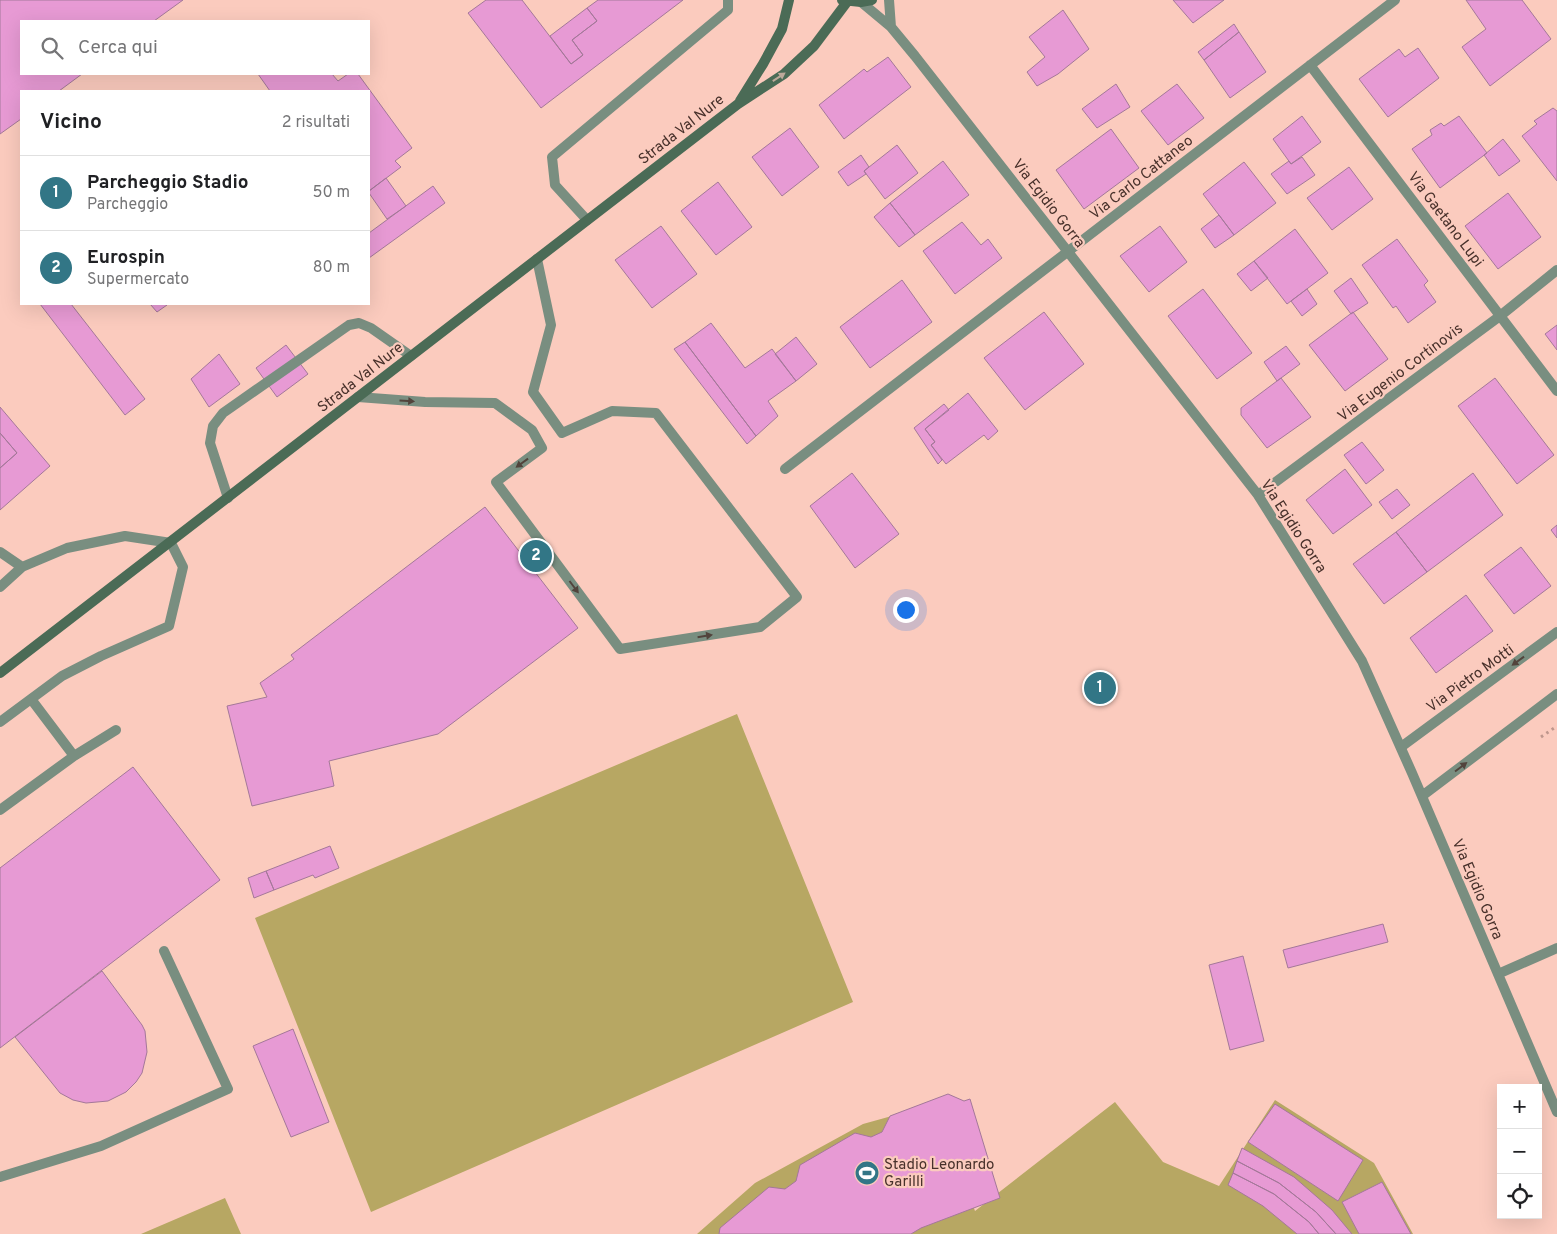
<!DOCTYPE html>
<html lang="it">
<meta charset="utf-8">
<style>
:root{--surface:#fff;--page:#f2f2f2;--text:#202124;--muted:#757577;--line:#e0e0e0;--accent:#327686}
body{margin:0;font-family:Overpass,sans-serif;background:var(--page);color:var(--text)}
.controls{position:absolute;right:15px;bottom:15px;display:grid;overflow:hidden;border-radius:0px;box-shadow:0 5px 20px #0002}
.controls button{width:45px;height:45px;display:grid;place-items:center;padding:0;border:0;border-bottom:1px solid var(--line);background:var(--surface);color:var(--text);font:25px sans-serif}
.you{position:absolute;left:905px;top:609px;width:18px;height:18px;margin:-12px;border:4px solid #fff;border-radius:50%;background:#1a73e8;box-shadow:0 0 0 8px #1a73e833}
.badge{display:grid;place-items:center;width:32px;height:32px;border-radius:50%;background:var(--accent);color:#fff;font-size:16px;font-weight:700}
.pin{position:absolute;translate:-50% -50%;border:2px solid #fff;box-shadow:0 1px 5px #0006}
.list{margin:0;padding:0;list-style:none}
h2{display:flex;justify-content:space-between;align-items:center;height:65px;margin:0;padding:0 20px;font-size:21px}
h2 small{font-size:16px;font-weight:400;color:var(--muted)}
.list li{display:grid;grid-template-columns:32px 1fr auto;gap:15px;align-items:center;box-sizing:border-box;height:75px;padding:0 20px;border-top:1px solid var(--line)}
.list b{display:block;font-size:19px;white-space:nowrap}
.list p{margin:0;font-size:16px;white-space:nowrap;color:var(--muted)}
.list em{font-size:16px;font-style:normal;color:var(--muted)}
.icon{flex:none;width:28px;height:28px;fill:none;stroke:currentColor;stroke-width:2;stroke-linecap:round;stroke-linejoin:round}
.map{position:relative;flex:none;width:1557px;height:1234px;overflow:hidden}
.search{position:absolute;background:var(--surface);box-shadow:0 5px 20px #0002;left:20px;top:20px;width:350px;height:55px;display:flex;align-items:center;gap:12px;box-sizing:border-box;padding:0 18px;border-radius:0px;color:var(--muted);font-size:19px}
.panel{position:absolute;background:var(--surface);box-shadow:0 5px 20px #0002;left:20px;top:90px;width:350px;height:215px;border-radius:0px}
.map>svg:first-child{display:block}
</style>
<div class="map">
<svg width="1557" height="1234" viewBox="0 0 1557 1234">
<rect width="100%" height="100%" fill="#fbcbbe"/>
<path fill="#b7a763" d="M737,714L853,1002L371,1212L255,918Z
M1275,1100L1374,1163L1413,1234H697L755,1183L863,1124L935,1104L975,1211L1115,1102L1163,1162L1219,1186Z
M225,1198L241,1234H141Z"/>
<path fill="#e79ad4" stroke="#a47899" d="M0,0H183L154,21H21V74H82L59,91H21V119L0,134Z
M486,0H522L571,64L583,55L572,40L597,21L587,8L598,0H683L541,108L468,13Z
M1173,0H1224L1193,23Z
M1466,0H1522L1551,39L1490,86L1462,47L1486,29Z
M587,8L597,21L572,40L583,55L571,64L550,36Z
M1063,10L1089,49L1058,74L1037,86L1027,72L1045,57L1029,37Z
M1234,24L1239,32L1204,60L1198,52Z
M1239,32L1266,72L1230,98L1204,60Z
M1418,48L1439,78L1388,117L1359,79L1399,49L1405,57Z
M888,57L911,87L844,139L819,105L864,69L867,72Z
M258,74H332L338,81L348,74H358L412,148L395,161L401,167L369,191V91H270Z
M1116,84L1130,107L1097,128L1082,109Z
M1177,84L1204,118L1168,145L1141,111Z
M1553,108L1557,111V181L1522,136L1537,124L1534,121Z
M1302,116L1321,142L1291,164L1273,139Z
M1459,116L1487,153L1440,188L1412,149L1432,135L1430,130L1441,123L1444,126Z
M790,128L819,167L782,196L752,157Z
M1111,129L1139,168L1084,209L1056,170Z
M1503,139L1520,161L1499,176L1484,155Z
M897,145L918,173L885,199L864,171Z
M861,155L869,167L864,171L866,174L848,186L838,172Z
M1302,157L1315,175L1287,194L1271,174L1289,161L1291,164Z
M943,161L969,195L915,235L890,203Z
M1244,162L1276,203L1234,235L1203,194Z
M1349,167L1373,199L1332,230L1307,198Z
M386,178L406,206L387,219L369,193V191Z
M718,182L752,227L716,255L681,211Z
M433,186L445,203L369,258V233Z
M1508,193L1541,237L1498,269L1465,226Z
M890,203L915,235L899,247L874,217Z
M1219,215L1234,235L1215,248L1201,229Z
M962,222L981,245L988,239L1002,258L955,294L923,251Z
M661,226L697,274L652,308L615,260Z
M1160,226L1187,262L1149,292L1120,256Z
M1295,229L1328,273L1287,304L1254,261Z
M1397,239L1428,281L1424,285L1436,302L1408,323L1396,306L1393,308L1362,265Z
M1254,261L1268,278L1251,291L1237,274Z
M1351,278L1368,303L1351,314L1334,291Z
M902,280L932,322L870,368L840,327Z
M1203,289L1252,353L1217,379L1168,316Z
M1307,289L1317,304L1302,316L1291,301Z
M40,304H71L145,399L125,415Z
M150,304H166L167,305L157,312Z
M1044,312L1084,364L1025,410L984,358Z
M1353,312L1388,359L1345,391L1309,345Z
M711,323L745,368L772,349L796,381L768,401L778,416L756,436L685,342Z
M1557,325V350L1545,334Z
M796,337L817,364L796,381L775,354Z
M685,342L756,436L747,444L674,349Z
M286,345L308,374L277,397L256,368Z
M1286,346L1300,364L1277,381L1264,362Z
M219,354L240,384L209,407L191,379Z
M1281,378L1311,417L1267,448L1241,415V408Z
M1495,378L1554,455L1517,484L1458,406Z
M968,393L998,431L988,440L984,435L946,464L931,445L935,442L925,429Z
M944,404L949,410L925,429L935,442L931,445L942,460L938,464L914,428Z
M0,407L50,466L0,510V468L17,453L0,433Z
M0,433L17,453L0,468Z
M1362,442L1384,470L1366,484L1344,455Z
M1345,469L1372,505L1333,534L1306,500Z
M852,473L899,534L855,568L810,506Z
M1473,473L1503,515L1427,572L1396,532Z
M1397,489L1410,505L1392,519L1379,502Z
M485,507L578,628L438,734L329,761L334,786L252,806L227,706L267,697L260,683L294,659L291,655Z
M1557,525V538L1551,530Z
M1396,532L1427,572L1384,604L1353,564Z
M1521,547L1551,586L1514,614L1484,575Z
M1466,595L1493,631L1436,673L1410,638Z
M133,767L220,880L0,1048V868Z
M330,846L339,868L315,878L313,875L274,890L266,871Z
M266,871L274,890L254,898L248,878Z
M1383,924L1388,942L1288,968L1283,950Z
M1243,956L1264,1041L1230,1050L1209,965Z
M102,971L142,1025L145,1031L147,1052L142,1073L136,1082L126,1092L108,1101L86,1103L73,1100L60,1093L15,1037Z
M293,1029L329,1122L291,1137L253,1046Z
M948,1094L964,1101L970,1099L1000,1198L921,1228L911,1234H719L720,1228L769,1187L785,1189L796,1181L800,1165L855,1133L871,1137L882,1132L890,1116Z
M1275,1104L1363,1160L1338,1201L1248,1142Z
M1242,1148L1294,1177L1332,1210L1352,1234H1336L1316,1212L1279,1183L1237,1161Z
M1237,1161L1279,1183L1316,1212L1336,1234H1319L1309,1222L1274,1194L1233,1173Z
M1233,1173L1274,1194L1309,1222L1319,1234H1297L1263,1206L1228,1185Z
M1382,1182L1411,1234H1359L1342,1202Z"/>
<g fill="none" stroke-linecap="round" stroke-linejoin="round">
<path stroke="#bf978d" stroke-width="3" stroke-dasharray="2.5 4" stroke-linecap="butt" d="M1541,737L1557,726"/>
<path stroke="#798e80" stroke-width="10" d="M587,220L555,185L552,157L728,10V0
M358,397L425,402L495,403L532,430L542,448L496,482L620,649L760,627L797,597L656,413L612,411L562,433L533,392L551,325L537,259
M228,498L210,443L213,426L223,413L349,325L359,323L371,328L411,356
M0,552L22,567
M0,587L22,567L67,548L125,536L171,543L183,567L169,626L101,656L62,676L0,722
M74,756L116,730
M0,810L74,756L31,699
M0,1177L101,1146L228,1089L164,951"/>
<path stroke="#798e80" stroke-width="10" d="M889,0L891,27
M861,2L891,27L915,56L1258,495L1362,661L1412,773L1557,1112
M1310,65L1557,391
M785,469L1395,0
M1258,495L1500,316L1557,270
M1401,747L1557,632
M1422,796L1557,694
M1498,974L1557,948"/>
<path stroke="#4b6b56" stroke-width="10" d="M842,0L861,2L872,0
M740,101L763,64L782,29L789,0
M0,673L738,104L784,74L814,46L847,2"/>
</g>
<defs><path id="oneway-solid" d="M-6-.8H1V-3.2L6.5 0L1 3.2V.8H-6Z" transform="scale(1.25)"/></defs>
<use fill="#bda99a" href="#oneway-solid" transform="translate(779 77) rotate(-34)"/>
<g fill="#52443c">
<use href="#oneway-solid" transform="translate(407 401) rotate(4)"/>
<use href="#oneway-solid" transform="translate(522 463) rotate(144)"/>
<use href="#oneway-solid" transform="translate(574 587) rotate(53)"/>
<use href="#oneway-solid" transform="translate(705 636) rotate(-9)"/>
<use href="#oneway-solid" transform="translate(1518 661) rotate(144)"/>
<use href="#oneway-solid" transform="translate(1461 767) rotate(-37)"/>
</g>
<defs>
<symbol id="stadium-disc" viewBox="-11 -11 22 22"><circle r="9.5" fill="#327686" stroke="#fbcbbe"/><path d="M0-5a6.5 5 0 1 0 0 10a6.5 5 0 1 0 0-10ZM-3.5-1.8h7v3.6h-7Z" fill="#fff"/></symbol>
</defs>
<g fill-rule="evenodd">
<use href="#stadium-disc" x="853" y="1159" width="28" height="28"/>
</g>
<g text-anchor="middle" stroke-width="4.5" stroke-linejoin="round" paint-order="stroke">
<g font-size="15" fill="#48312b" stroke="#fbcbbe">
<text transform="translate(681 129) rotate(-38)" y="5">Strada Val Nure</text>
<text transform="translate(1141 177) rotate(-38)" y="5">Via Carlo Cattaneo</text>
<text transform="translate(1049 203) rotate(52)" y="5">Via Egidio Gorra</text>
<text transform="translate(1446 219) rotate(53)" y="5">Via Gaetano Lupi</text>
<text transform="translate(1400 372) rotate(-37)" y="5">Via Eugenio Cortinovis</text>
<text transform="translate(360 377) rotate(-38)" y="5">Strada Val Nure</text>
<text transform="translate(1294 526) rotate(57)" y="5">Via Egidio Gorra</text>
<text transform="translate(1470 678) rotate(-36)" y="5">Via Pietro Motti</text>
<text transform="translate(1478 889) rotate(67)" y="5">Via Egidio Gorra</text>
</g>
<g font-size="15" fill="#48312b" stroke="#fbcbbe" text-anchor="start">
<text x="884" y="1169">Stadio Leonardo<tspan x="884" dy="17">Garilli</tspan></text>
</g>
</g>
</svg>
<div class="controls">
<button>+</button>
<button>−</button>
<button><svg class="icon" aria-label="locate" viewBox="0 0 24 24"><circle cx="12" cy="12" r="6"/><path d="M12 2v4M12 18v4M2 12h4M18 12h4"/></svg></button>
</div>
<div class="you"></div>
<div class="pin badge" style="left:1100px;top:688px">1</div>
<div class="pin badge" style="left:536px;top:556px">2</div>
<div class="search"><svg class="icon" aria-label="search" viewBox="0 0 24 24"><circle cx="10" cy="10" r="6"/><path d="M15 15l6 6"/></svg>Cerca qui</div>
<section class="panel">
<h2>Vicino<small>2 risultati</small></h2>
<ul class="list">
<li><span class="badge">1</span><div><b>Parcheggio Stadio</b><p>Parcheggio</p></div><em>50 m</em></li>
<li><span class="badge">2</span><div><b>Eurospin</b><p>Supermercato</p></div><em>80 m</em></li>
</ul>
</section>
</div>
